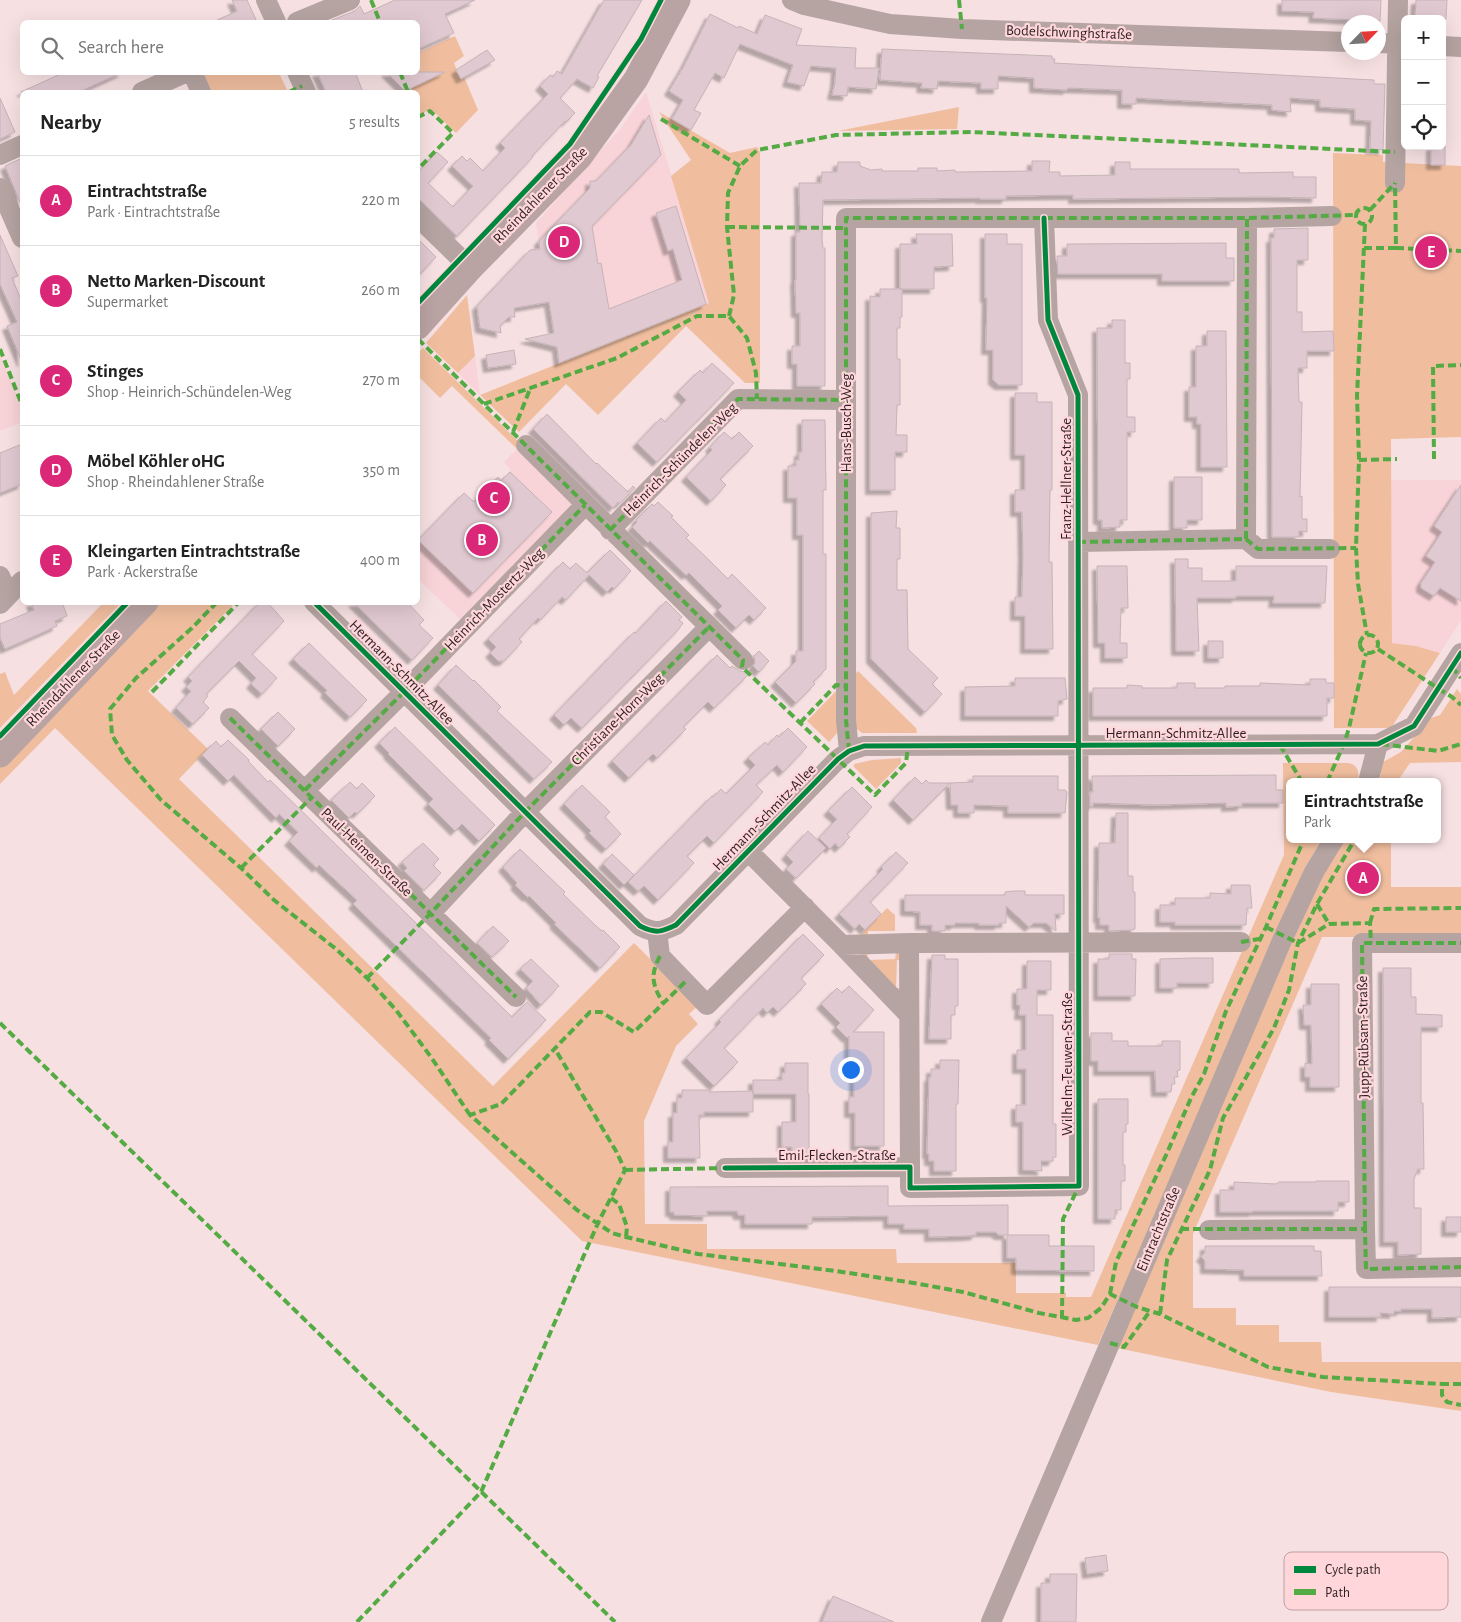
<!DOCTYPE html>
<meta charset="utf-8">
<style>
:root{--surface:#fff;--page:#f6f6f6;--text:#222;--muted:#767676;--line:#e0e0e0;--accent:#db2777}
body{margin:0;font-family:"Alegreya Sans",sans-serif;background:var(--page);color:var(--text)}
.controls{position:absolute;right:15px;top:15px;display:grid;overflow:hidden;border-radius:8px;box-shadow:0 5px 20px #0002}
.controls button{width:45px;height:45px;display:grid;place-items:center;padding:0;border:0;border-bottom:1px solid var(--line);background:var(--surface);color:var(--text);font:25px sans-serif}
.compass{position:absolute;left:1341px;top:15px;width:45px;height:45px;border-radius:50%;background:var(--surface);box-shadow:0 5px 20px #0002;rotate:65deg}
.you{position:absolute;left:850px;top:1069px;width:18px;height:18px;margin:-12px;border:4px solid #fff;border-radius:50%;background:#1a73e8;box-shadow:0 0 0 8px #1a73e833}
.badge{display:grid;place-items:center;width:32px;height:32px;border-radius:50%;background:var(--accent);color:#fff;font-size:16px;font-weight:700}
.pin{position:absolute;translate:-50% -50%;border:2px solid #fff;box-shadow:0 1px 5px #0006}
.popup{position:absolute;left:1286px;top:778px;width:155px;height:65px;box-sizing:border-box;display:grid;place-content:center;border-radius:8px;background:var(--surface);filter:drop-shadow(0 1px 4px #0005);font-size:16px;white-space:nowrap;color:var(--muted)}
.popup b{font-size:19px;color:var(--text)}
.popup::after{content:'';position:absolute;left:50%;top:100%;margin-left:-10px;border:10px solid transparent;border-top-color:var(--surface)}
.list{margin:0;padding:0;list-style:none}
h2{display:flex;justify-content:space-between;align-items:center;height:65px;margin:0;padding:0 20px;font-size:21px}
h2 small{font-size:16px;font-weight:400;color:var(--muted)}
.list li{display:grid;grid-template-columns:32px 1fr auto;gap:15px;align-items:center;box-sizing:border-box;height:90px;padding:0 20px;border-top:1px solid var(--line)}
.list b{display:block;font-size:19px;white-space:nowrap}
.list p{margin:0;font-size:16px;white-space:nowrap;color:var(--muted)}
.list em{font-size:16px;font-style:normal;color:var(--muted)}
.icon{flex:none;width:28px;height:28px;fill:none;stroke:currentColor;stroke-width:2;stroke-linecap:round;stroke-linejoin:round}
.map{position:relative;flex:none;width:1461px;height:1622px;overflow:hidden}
.search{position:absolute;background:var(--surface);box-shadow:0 5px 20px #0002;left:20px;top:20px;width:400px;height:55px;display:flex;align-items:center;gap:12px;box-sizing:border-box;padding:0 18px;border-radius:8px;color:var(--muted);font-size:19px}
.panel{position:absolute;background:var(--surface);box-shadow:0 5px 20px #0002;left:20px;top:90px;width:400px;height:515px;border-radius:8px}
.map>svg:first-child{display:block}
</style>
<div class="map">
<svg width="1461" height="1622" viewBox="0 0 1461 1622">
<defs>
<filter id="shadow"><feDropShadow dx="-4.5" dy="4.5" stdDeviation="1" flood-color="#0004"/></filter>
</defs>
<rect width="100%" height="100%" fill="#f6e0e2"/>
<path fill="#f8d3d7" d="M646,92L710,303L559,363L536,223L621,128Z
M0,354L22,409V422L0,431Z
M475,356L480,395L458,373Z
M517,449L574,504L461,620L418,579V540L464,492L474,502L498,477L502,480L511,470L504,462Z
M1391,480H1461V620L1440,653L1416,646L1392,643Z"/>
<path fill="#f0be9f" d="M455,36L464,56L454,63L458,73L462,72L478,110L456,133L431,109L419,115L418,92H413L405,73L418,72V53Z
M212,72L279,73L288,92H211L204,76Z
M959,107L957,129L838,131Z
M659,112L730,153L757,147L760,152V383H745L686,326L598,415L566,384L519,432L480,395L709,303L671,176L691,160Z
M1333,153L1383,155V162L1461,166V437L1391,439L1392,643L1416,646L1440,653L1391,728H1334Z
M467,295L475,356L458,373L426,343Z
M423,348L521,444L517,449L452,386L440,398L418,376V353Z
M103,603H121L0,728V674L5,672L14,695Z
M158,603H235L148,691L208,749L179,779L493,1086L634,943L698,1006L689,1014L698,1024L676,1046L644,1121L645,1224H707V1249H896L897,1263H1016V1293H1066V1297H1091L1284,855L1283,763H1348C1359,765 1359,772 1358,782H1289V839H1322L1306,866L1098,1345L582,1241L55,728L0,784V766Z
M858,671L916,728L917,733H862L852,725V677Z
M838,689V732L829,742L807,721Z
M1457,689L1461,694V762L1410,763L1397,782H1379L1383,762L1401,752L1431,718L1440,715Z
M901,758V763L876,789L854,767V764L872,760Z
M1345,839H1391V887H1461V937H1322L1193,1234V1308H1236V1325H1279V1342H1321L1322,1362H1461V1411L1331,1392L1117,1348L1212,1126L1322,874Z
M887,908L895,915V931H868V938H858Z
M859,953H867L869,960L895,959L896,953H904V960H897L896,988H903V996Z"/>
<path fill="#e1c9d1" stroke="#c4b4b8" filter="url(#shadow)" d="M232,0H247L257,22H213L237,11Z
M395,0H475L445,14L454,33L418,49V22H327L355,11L360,6L364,14Z
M604,0H642L597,76L599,77L593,88L577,79L560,98L575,113L566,122L565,121L532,156L533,157L457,236L418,198V172L437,152L448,162L428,183L453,207L473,186L452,166L462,156L467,161L470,158L483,171L505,148L500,143L548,94L540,86L550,75L553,77L557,71L562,74Z
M1282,0H1381L1380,21L1313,18L1314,12L1282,11Z
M1416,0H1447L1446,19H1415Z
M710,14L738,28L739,26L757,34L765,15L802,29L796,45L856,48L855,68H879L876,89L848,87L847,96L832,95L835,83L836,68L811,66L804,86L787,82L793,65L740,44L724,78L715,73L694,110L701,113L691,130L672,119L683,100L669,91L684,66Z
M882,49L1052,56V59H1055L1054,63L1374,80V84H1385L1383,150L1370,149L1371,121L1355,120V109L1320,107V100L1290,98L1291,112L1272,110V105L1171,100L1136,98V104H1122V90L1068,88L1067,90L1034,88V78L998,76V89H981V83L938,81L937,89L921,88L922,83L880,80Z
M487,50L495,60L461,79L456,70Z
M65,72H123L79,92H21Z
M317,72H355L363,92H326Z
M386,72H445L405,91Z
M0,98L15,132L0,139Z
M649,115L661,155L592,226L598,264L601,263L609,309L682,280L673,249L668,251L656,213L676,206L706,304L559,363L557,347L525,339L554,333L549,302L514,308L515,317H509L500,326L501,333L480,328L477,306L530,250L540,249L539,241L590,188V181H596L631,145Z
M1431,146H1445V165H1431Z
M22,158V207L5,166Z
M1032,161H1050L1049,172H1060V176L1115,175V162H1130V169H1239V173L1293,172V177H1316V198L1263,197L1073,199V195L1006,196V199H980V198L823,200L822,240L823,248H825V386H797V364H792V346H800V313H796L795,280H796V232H800L799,183H821L822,172H837L838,162H860V166L871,170L882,169V171H918V168H937V171L955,170V172L1032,171Z
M1308,228V260H1297V312H1302V332L1333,331L1334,351H1307V368H1298L1299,402H1302L1300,497L1302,496V519H1307V532L1299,531V537H1272L1271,238H1274V229Z
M916,234H952L953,266L934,267V289H900V244H917Z
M985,234H1007V244H1022V385H999L993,380V350H986L987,298H985Z
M0,235L18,276L12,278L22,302V362L7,326L17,322L0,284Z
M418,239L436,257L418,276Z
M1226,243V258H1234V281H1162V274H1058L1057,256H1067V244Z
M880,289H902V317H900V328H897V359H900V405H897L896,435H907V452H895V490H870V296L880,297Z
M1112,320H1125V363H1130V379H1127V417H1135V432H1127V520H1120V527L1102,528V520H1098L1097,328H1112Z
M1207,331H1226L1227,467H1201V424H1197V417H1189V387H1196V346H1207Z
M514,350L516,364L488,368L486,355Z
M712,363L734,383L657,462L637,443L661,418L665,422L686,400L678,392L700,370L703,373Z
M1015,393H1037V402H1052V490H1050L1049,562H1052L1053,649H1025V616H1015V597H1022L1023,555L1022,512H1015V490H1025V455H1015Z
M547,414L596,464L597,463L628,492L633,486L635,488L619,504L618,502L613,508L533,429Z
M802,420H825L826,490H823V554H826V669L813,682L815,684L796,703L775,682L796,661V651H803V535H797V498H788V466H796V460H799V452H802Z
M724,432L732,439L739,432L753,446L720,479L726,485L711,501L686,477L712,450L710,447Z
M22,444V484L0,493V453Z
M510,472L552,512L473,593L418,540L464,493L474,502L498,477L501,481Z
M1174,477H1202V520H1187V528H1174Z
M1461,485V601L1440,588L1434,596L1421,588V583L1435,562L1426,556L1442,532L1434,526Z
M658,502L673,516L671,517L689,535L686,538L710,561L728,579L732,574L766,608L754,620L749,615L736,628L718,610L722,606L689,573L686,575L650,541L648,543L632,527L637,522L636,520L652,504L654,506Z
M897,511L896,528H900V559H897V590H907L908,649L938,678L932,684L942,694L925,712L871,659V513Z
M610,550L631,571L614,589L612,587L607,592L589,575L566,600L562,597L540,620L538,618L519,639L522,642L504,661H498L490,653L496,647L488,639L563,562L570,569L576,563L587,573Z
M1175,559H1188V568H1202V581H1236V566H1327L1325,603H1273L1274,596H1236V598H1197L1199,651H1176Z
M1097,566H1127L1128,608H1121L1120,643H1127V658H1105V643H1098Z
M666,601L682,617L679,620L683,623L678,630L582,728L571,718L564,725L554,715L634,632L636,633Z
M31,602H62L67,616L55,621L57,626L5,649L0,638V624L34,610Z
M260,602H267L284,621L252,654L277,678L262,694L251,684L256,678L239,661L206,694L208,696L203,702L209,708L193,724L176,708L191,691L186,687L192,681L188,677Z
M353,602H407L424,620L419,625L433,638L412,660Z
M1208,641H1223V658H1208Z
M309,643L367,700L350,717L325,693L327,690L293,659Z
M759,651L769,661L759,672L753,666L755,663L754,656Z
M717,655L730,668L732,666L740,671L745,672L748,675L714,708L708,702L683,727L686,729L657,758L653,754L629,778L612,761Z
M456,665L473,681L474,680L501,707L497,711L552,762L534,779L438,685Z
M1015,678H1065L1067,699L1058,701V716H965V687L1015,686Z
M1310,679H1326V683H1334V698H1327V716H1093V688H1127V685L1142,686V688H1177V683H1195V688H1225V686H1260V683L1310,685Z
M278,712L295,729L278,746L261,729Z
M395,727L495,825L479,841L462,824L455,831L428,804L433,799L388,754L389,753L379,743Z
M788,728L807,747L783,772L777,765L756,785L763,792L714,843L707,836L687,856L694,863L658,900L644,886L638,891L628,882L712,796L713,797L721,789L726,794L755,765L748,758L765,742L768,745L777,735L779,737Z
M228,740L249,760L248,761L268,782L270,780L512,1017L527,1002L546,1020L508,1059L489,1040L491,1038L353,904L357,900L319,865L317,868L289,841L298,832L279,814L276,818L234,775L228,781L202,755L216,741L221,747Z
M1276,775V790H1283V803H1242V806L1226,807V803L1155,805L1093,803V806H1090V792H1093L1092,776Z
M973,776H1058V790H1065L1067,792L1065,813H1008V806L974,805V813H958V805H951L950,783L973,782Z
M915,777L922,784L926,780L929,783H950L913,820L893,800Z
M350,782L357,789L362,783L375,796L357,814L355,812L349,818L331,800Z
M582,785L610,812L605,817L621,834L606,849L589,833L591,831L564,804Z
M852,787L872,807L847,834L850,837L839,848L835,843L830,849L819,838L837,819L828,811Z
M1116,813H1128V876H1133V892H1135V929L1132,930L1109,931V925H1100V918H1098L1099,843H1115Z
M808,831L826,848L796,878L786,869L793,862L786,855Z
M423,843L439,859L433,865L441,873L424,890L404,871L407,868L402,862Z
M520,849L565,892L563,894L596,926L602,931L603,930L620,947L600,968L554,924L556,923L529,896L527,897L515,885L517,883L503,867Z
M896,852L908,863L870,902L881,914L865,930L859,924L855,929L839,914L883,869L881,867Z
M612,854L634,875L624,885L603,864Z
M1231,885H1250L1252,908H1247L1246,925H1175V922H1160V905H1175V898H1210V893L1231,894Z
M1014,891H1025V895H1064V914H1055L1056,931L1046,923H1034L1029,927L1006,906V923H999V925H979V923H955V925H945V931H932V925H920V912L905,911V895H1005V892Z
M493,926L509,941L492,957L477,943Z
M803,934L824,955L801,978L806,984L778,1012L773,1007L767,1013L763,1008L724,1048L738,1062L714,1086L686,1058L721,1022L719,1020Z
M1109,954H1132V959H1136L1135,996H1098V959H1109Z
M932,955H945V959H958V1006H955V1015H951V1039H929Z
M1193,958H1213V983H1177V988H1160V959Z
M531,959L559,986L541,1005L526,988L533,981L520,969Z
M1027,961H1051V990H1037V1015H1053V1124H1056V1157H1053V1161H1041L1042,1171L1023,1170V1122H1016V1105H1026V1069H1017V1050H1026V1015H1019L1020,1005H1017V989H1027Z
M1383,968H1411V997H1416V1014L1442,1015V1027H1421V1103H1423L1424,1169H1418L1414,1179V1208H1421V1254L1398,1255V1242H1384Z
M1311,984H1339V1087H1310V1077H1305V1063L1312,1064L1311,1025H1304L1303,1005H1311Z
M849,986L874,1010L853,1032H884V1146H855V1113H849V1097H854V1062H849V1036L847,1038L836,1027L840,1023L821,1004L837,988L842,993Z
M1091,1033H1112V1041H1128V1046H1162V1041H1180V1070L1177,1071L1178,1077H1174L1175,1084H1172L1171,1092H1156L1155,1071H1098V1061H1091Z
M940,1060H959L958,1104H956V1171H934V1161H929V1154H927L929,1077H931V1069H940Z
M785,1063H808V1094H809V1154H792V1147H782V1122H796V1094H753V1080H782V1073H785Z
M682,1090H711L709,1092L753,1091V1112H704V1115H699L700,1158H668V1142H673V1113H677V1098H682Z
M1098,1099H1128V1124H1126V1132H1123V1165H1125V1181H1121V1210H1115V1219H1098Z
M1316,1181H1349V1202H1338V1211H1253V1212H1220V1190H1234V1182L1276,1184L1279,1182H1316Z
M888,1186V1206L1008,1205V1235H1049V1246H1094V1271L1016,1270V1258H1007V1235H999L995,1232H976V1235L968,1236L929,1237V1229H904V1224H888V1216L812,1217V1224H745V1215H738L737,1211H707V1216L674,1215V1212H670V1187Z
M1446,1217H1461V1232H1446Z
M1205,1246H1314V1251H1321L1322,1276H1244V1270L1205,1269V1261L1201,1257L1205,1252Z
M1329,1287H1461V1317L1432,1318V1309H1401V1311H1394V1314L1380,1313L1381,1317H1329Z
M1106,1555L1108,1571L1087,1574L1085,1558Z
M1050,1574H1077L1076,1622H1041V1583H1050Z
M833,1596L894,1622H822Z"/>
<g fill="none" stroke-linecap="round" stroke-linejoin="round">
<path stroke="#b5a4a1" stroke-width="20" d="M266,0L276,22
M792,0L804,5L890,24L962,29L1348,42
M297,22L350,0
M1378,43L1405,44
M1442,46L1461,47
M192,72L201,92
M297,72L306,92
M142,92L187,72
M0,155L22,145
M1395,183L1398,0
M0,188L22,238
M418,217L460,258L472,267
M526,445L743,660
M610,530L738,399L845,400
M1246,539L1258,549H1330
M1078,542L1246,539L1247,218
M0,576L8,595
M314,602L640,926C656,934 661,932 676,925L838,759L849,751L864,746L1378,744L1414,726L1461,653
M0,604L22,581
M230,718L516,997
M849,751L846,720V218H1247L1332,216
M1368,782L1378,744
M305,790L404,692L585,505
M749,852L842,945L909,943L1241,942
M430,914L525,812L709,627
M657,931L660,956L707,1005L805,907
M909,943L910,1167
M842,945L908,1014
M725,1168L910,1167V1188L1079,1186L1078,395L1048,320L1044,218
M1365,1229L1362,943H1461
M1209,1230L1365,1229L1366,1269L1461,1267
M991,1622L1284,936L1314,872L1334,839"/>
<path stroke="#baa4a3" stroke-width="25" d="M418,327L472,267L580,157L636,79L678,0
M0,755L146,602"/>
<path stroke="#54aa43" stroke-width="4" stroke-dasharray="8 4" stroke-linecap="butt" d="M371,0L380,22
M959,0L962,29
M400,72L408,92
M289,92L302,86
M418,116V117L430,111L453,133L418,169
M661,119L740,166
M1356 216a8 8 0 1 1 16 0a8 8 0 1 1-16 0Z
M1370,210L1395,183
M1365,224L1357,396L1359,460L1356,548L1358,584L1367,635
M727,227L846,228
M1364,248H1396L1395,183
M1396,248L1461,251
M729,316L734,295L727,227L728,193L740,166L757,150L836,135L972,132L1395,152
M418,339L743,660L742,667L875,795L906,763L908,746
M0,349L22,405
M484,404L617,358L697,316H729L747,338L756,373L757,399
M513,432L530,389
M1434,459L1433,366L1461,365
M1359,460L1397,459
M610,530L738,399L845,400
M1246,539L1258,549L1356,548
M1078,542L1246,539L1247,218
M217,602L192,628L136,678L110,709L112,735L127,760L161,800L241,868L274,900L336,949L367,978L396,1010L431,1057L470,1115
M1360 644a9 9 0 1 1 18 0a9 9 0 1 1-18 0Z
M1378,649L1439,689L1452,697L1461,705
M1452,667L1461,678
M152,692L239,602
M230,718L516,997
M800,723L836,685L846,686
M1381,744L1438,751L1461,744
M1280,745L1302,782
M849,751L846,720V218H1247L1356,215
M1327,782L1344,744L1349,728L1366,653
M305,790L404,692L585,505
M241,868L312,797
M1317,904L1329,924
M1370,923L1374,909L1461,908
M1266,927L1298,943L1329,924L1370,923L1371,943
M1241,942L1259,939
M660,956C650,975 652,984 663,1003
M367,978L430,914L525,812L709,627
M685,982L634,1032L601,1012H590L501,1104L470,1115L577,1210L612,1233L626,1237L698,1254L836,1271L914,1283L963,1292L1039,1313L1076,1320L1088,1318L1101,1308L1110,1294L1137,1307L1160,1314L1268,1367L1323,1377L1442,1384
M0,1023L615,1622
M625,1170L725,1168
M611,1198L619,1204L627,1227L626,1237
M1181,1229H1365L1366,1269L1461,1267
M1365,1229L1362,943H1461
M1110,1294L1116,1262L1167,1153L1191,1098L1204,1074L1226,1011L1266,927L1304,839
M1160,1314L1167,1260L1210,1170L1223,1118L1274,1028L1289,990L1298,943L1317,904L1355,839
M1062,1318L1063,1219L1079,1186
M1110,1343L1124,1347L1150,1311
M1461,1384H1442V1395L1447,1402L1461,1405
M357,1622L481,1492L598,1223L625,1170L616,1151L555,1049"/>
<defs>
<path id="cycleway" d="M418,303L570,144L641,39L661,0
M314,602L640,926C656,934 661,932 676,925L838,759L849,751L864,746L1378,744L1414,726L1461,653
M0,736L128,602
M725,1168L910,1167V1188L1079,1186L1078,395L1048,320L1044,218"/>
</defs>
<use href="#cycleway" stroke="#ffd7db" stroke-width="8"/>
<use href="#cycleway" stroke="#00873e" stroke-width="5"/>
</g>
<g text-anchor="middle" stroke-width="4.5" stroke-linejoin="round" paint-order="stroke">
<g font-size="15" fill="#2d1f21" stroke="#ffd7db">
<text transform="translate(1069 32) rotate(2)" y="5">Bodelschwinghstraße</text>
<text transform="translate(540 195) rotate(-46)" y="5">Rheindahlener Straße</text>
<text transform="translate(846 423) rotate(-90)" y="5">Hans-Busch-Weg</text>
<text transform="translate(680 459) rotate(-45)" y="5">Heinrich-Schündelen-Weg</text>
<text transform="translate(1066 479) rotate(-90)" y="5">Franz-Hellner-Straße</text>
<text transform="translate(494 599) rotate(-46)" y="5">Heinrich-Mostertz-Weg</text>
<text transform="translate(402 672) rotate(45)" y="5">Hermann-Schmitz-Allee</text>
<text transform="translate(73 678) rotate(-46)" y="5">Rheindahlener Straße</text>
<text transform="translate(617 719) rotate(-45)" y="5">Christiane-Horn-Weg</text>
<text x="1176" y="738">Hermann-Schmitz-Allee</text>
<text transform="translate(764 817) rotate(-46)" y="5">Hermann-Schmitz-Allee</text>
<text transform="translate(367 852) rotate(44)" y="5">Paul-Heimen-Straße</text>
<text transform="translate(1363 1037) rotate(-91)" y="5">Jupp-Rübsam-Straße</text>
<text transform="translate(1067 1064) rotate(-90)" y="5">Wilhelm-Teuwen-Straße</text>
<text x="837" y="1160">Emil-Flecken-Straße</text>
<text transform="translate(1158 1229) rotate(-67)" y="5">Eintrachtstraße</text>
</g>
</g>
<rect x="1284" y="1552" width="164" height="58" rx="8" fill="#ffd7db" stroke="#c0a0a3" stroke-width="1"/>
<rect x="1294" y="1566" width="22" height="7" fill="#00873e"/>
<rect x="1294" y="1589" width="22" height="6" fill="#54aa43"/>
<g font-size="14" fill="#2d1f21">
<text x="1325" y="1574">Cycle path</text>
<text x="1325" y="1597">Path</text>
</g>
</svg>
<div class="controls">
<button>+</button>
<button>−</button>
<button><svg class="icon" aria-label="locate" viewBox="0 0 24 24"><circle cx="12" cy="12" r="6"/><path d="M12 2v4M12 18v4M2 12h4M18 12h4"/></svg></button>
</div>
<svg class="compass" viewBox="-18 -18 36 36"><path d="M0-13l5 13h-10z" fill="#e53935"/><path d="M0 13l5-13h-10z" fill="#767676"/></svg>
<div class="you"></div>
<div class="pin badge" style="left:1363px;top:878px">A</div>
<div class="popup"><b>Eintrachtstraße</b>Park</div>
<div class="pin badge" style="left:482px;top:540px">B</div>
<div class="pin badge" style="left:494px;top:498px">C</div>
<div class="pin badge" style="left:564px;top:242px">D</div>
<div class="pin badge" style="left:1431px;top:252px">E</div>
<div class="search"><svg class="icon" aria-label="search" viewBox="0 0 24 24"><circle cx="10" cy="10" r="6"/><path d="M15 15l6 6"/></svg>Search here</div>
<section class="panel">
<h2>Nearby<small>5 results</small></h2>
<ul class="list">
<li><span class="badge">A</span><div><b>Eintrachtstraße</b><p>Park · Eintrachtstraße</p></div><em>220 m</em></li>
<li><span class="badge">B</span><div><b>Netto Marken-Discount</b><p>Supermarket</p></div><em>260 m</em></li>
<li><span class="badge">C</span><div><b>Stinges</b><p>Shop · Heinrich-Schündelen-Weg</p></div><em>270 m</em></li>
<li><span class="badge">D</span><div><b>Möbel Köhler oHG</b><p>Shop · Rheindahlener Straße</p></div><em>350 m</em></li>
<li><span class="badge">E</span><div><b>Kleingarten Eintrachtstraße</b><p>Park · Ackerstraße</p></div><em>400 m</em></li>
</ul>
</section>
</div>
